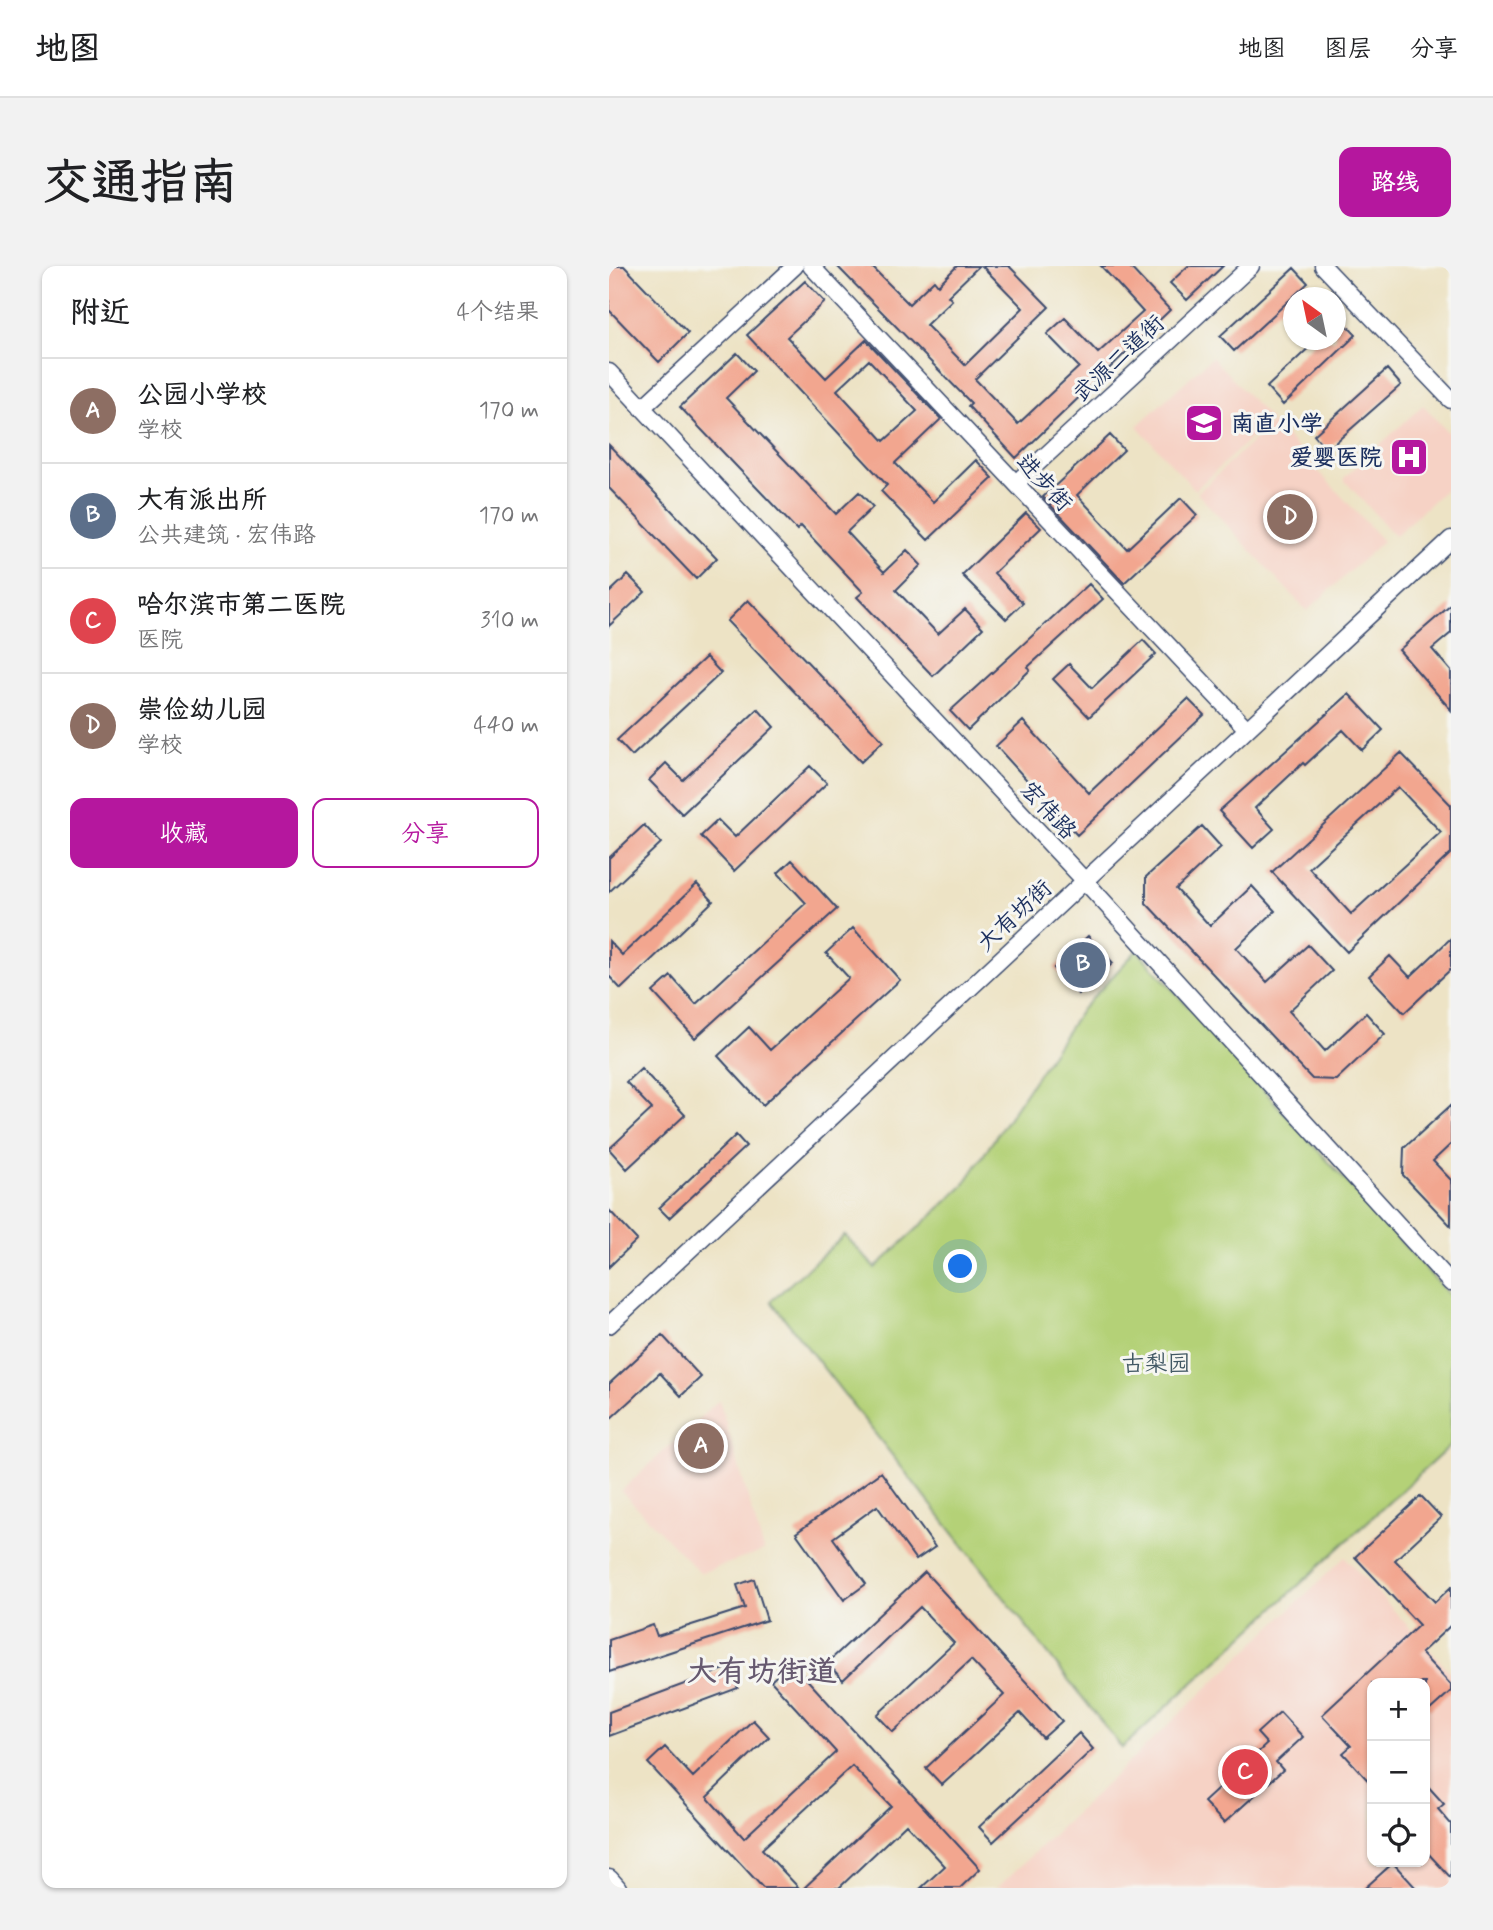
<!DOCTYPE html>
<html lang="zh">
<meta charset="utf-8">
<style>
:root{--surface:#fff;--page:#f2f2f2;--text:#202124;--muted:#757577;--line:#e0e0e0;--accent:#b5179e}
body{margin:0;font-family:Mynerve,"LXGW WenKai TC",sans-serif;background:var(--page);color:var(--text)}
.controls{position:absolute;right:21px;bottom:21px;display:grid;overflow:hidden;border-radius:14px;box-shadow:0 2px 5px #0004}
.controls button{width:63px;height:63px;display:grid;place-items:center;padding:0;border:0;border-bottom:2px solid var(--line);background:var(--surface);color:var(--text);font:35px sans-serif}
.compass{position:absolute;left:674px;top:21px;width:63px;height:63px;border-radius:50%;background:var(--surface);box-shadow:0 2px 5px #0004;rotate:327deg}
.you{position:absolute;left:352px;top:1001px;width:24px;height:24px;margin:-18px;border:5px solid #fff;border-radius:50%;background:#1a73e8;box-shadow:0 0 0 10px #1a73e833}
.badge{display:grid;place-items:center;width:46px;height:46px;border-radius:50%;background:var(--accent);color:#fff;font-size:23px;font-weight:700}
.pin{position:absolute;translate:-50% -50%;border:4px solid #fff;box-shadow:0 2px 7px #0006}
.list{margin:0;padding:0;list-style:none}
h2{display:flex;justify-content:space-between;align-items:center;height:91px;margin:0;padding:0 28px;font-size:30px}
h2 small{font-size:23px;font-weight:400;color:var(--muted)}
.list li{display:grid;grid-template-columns:46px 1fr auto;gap:21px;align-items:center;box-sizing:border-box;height:105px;padding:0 28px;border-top:2px solid var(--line)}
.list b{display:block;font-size:26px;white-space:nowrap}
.list p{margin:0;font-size:23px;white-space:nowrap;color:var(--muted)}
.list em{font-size:23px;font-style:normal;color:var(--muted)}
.actions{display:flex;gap:14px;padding:21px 28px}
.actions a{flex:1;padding:16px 0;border:2px solid var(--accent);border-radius:14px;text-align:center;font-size:24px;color:var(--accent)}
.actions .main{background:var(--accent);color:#fff}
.icon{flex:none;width:38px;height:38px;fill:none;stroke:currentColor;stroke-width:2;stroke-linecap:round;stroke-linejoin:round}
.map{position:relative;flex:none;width:842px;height:1622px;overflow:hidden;border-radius:14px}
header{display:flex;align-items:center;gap:42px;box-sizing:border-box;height:98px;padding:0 35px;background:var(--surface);border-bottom:2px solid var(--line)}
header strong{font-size:33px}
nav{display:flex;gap:38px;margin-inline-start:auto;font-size:24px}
.intro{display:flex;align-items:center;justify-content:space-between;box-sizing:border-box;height:168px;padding:0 42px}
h1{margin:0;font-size:49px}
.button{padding:18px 32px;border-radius:14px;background:var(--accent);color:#fff;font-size:24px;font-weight:700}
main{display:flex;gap:42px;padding:0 42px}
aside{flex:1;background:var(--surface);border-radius:14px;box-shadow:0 2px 5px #0004}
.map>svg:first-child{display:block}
</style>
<header>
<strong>地图</strong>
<nav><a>地图</a><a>图层</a><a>分享</a></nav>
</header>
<div class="intro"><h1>交通指南</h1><a class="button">路线</a></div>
<main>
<aside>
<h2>附近<small>4个结果</small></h2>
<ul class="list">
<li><span class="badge" style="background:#8d6e63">A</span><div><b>公园小学校</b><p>学校</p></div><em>170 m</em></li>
<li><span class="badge" style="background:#5c6f8a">B</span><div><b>大有派出所</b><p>公共建筑 · 宏伟路</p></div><em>170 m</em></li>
<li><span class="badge" style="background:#e0444e">C</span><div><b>哈尔滨市第二医院</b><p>医院</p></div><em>310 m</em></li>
<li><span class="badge" style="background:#8d6e63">D</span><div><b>崇俭幼儿园</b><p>学校</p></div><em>440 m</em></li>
</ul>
<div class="actions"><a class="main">收藏</a><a>分享</a></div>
</aside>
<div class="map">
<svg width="842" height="1622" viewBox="0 0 842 1622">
<rect width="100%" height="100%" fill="#f6f6f2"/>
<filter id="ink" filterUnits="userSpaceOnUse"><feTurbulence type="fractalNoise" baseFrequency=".0143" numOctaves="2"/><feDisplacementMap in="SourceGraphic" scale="14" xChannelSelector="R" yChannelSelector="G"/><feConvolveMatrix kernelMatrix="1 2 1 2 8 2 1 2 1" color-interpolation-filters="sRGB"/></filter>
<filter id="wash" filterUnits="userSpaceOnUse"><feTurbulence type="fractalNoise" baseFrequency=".00686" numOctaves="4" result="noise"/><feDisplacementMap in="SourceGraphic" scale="28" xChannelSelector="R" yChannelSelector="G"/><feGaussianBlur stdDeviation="1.57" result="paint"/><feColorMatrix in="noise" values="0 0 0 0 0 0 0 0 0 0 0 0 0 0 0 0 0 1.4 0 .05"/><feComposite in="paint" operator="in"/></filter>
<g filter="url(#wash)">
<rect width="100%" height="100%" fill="#ede3c5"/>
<path fill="#f6d2c5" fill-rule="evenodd" d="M603,91L662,154L586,224L528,160Z
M814,139L842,170V218L786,270L734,213Z
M664,156L774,275L698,345L588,227Z
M110,1134L155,1285L91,1307L12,1225Z
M736,1291L842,1407V1622H388ZM763,1417H816V1596H763Z"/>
<path fill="#b4d177" stroke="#68806a" stroke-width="2" d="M528,684L842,1031V1179L513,1482L162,1035L236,969L266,1002L353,921L473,743Z"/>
<g id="blocks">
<path fill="#f2a68f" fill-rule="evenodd" d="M0,0H15L79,67L50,96L0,44Z
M228,0H262L300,38L325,14L329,19L348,0H370L339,30L343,34L317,59L356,99L414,42L373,0H400L440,41L366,113L409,158L470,101L438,68L456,52L489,87L534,46L492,0H520L561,44L407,192L359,140L362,137Z
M579,0H614L578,34L561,17Z
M685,2L699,17L625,85L611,70Z
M196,15L216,36L178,71L217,112L257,74L332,153L286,197L324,236L367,194L384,212L319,274L272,225L278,219L138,69ZM260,94L308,145L275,175L228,124Z
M726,47L747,69L674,139L658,121L708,74H726Z
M128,87L145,105L117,132L227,248L250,226L264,241L238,266L275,306L298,284L312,299L287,324L329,368L356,343L374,362L324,410L248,331L254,326L192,260L188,264L71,141Z
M778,103L792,119L718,184L705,169Z
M501,169L515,184L468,229L518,283L572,232L588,249L515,317L434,231Z
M0,179L108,292L87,313L0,222Z
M417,247L432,262L385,307L414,337L397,353L353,309Z
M19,309L36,326L0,360V327Z
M480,318L494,333L419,401L421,404L359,464L341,445Z
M139,334L274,475L252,496L118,355Z
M842,339V367L823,383L842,405V444L790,384Z
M534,374L547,388L480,451L444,413L460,398L483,422Z
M97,391L112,407L23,490L8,474Z
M740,428L774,464L753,484L734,464L696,499L694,497L646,542L665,563L644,582L610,545Z
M579,433L595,449L468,569L387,480L414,455L480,527Z
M149,443L165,461L73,548L40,514L57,497L74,514Z
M792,487L842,539V587L738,686L663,606ZM789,521L832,566L742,648L700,602Z
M201,500L218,517L125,605L92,570L109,554L126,571Z
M35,559L52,577L0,626V592Z
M593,560L612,581L567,623L601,660L643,620L666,645L627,682L658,716L699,679L723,705L680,745L716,785L757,747L776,768L727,814L703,813L537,637V611Z
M183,594L228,643L86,772L44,726L62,710L87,738L197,637L169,607Z
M88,618L104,635L12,723L0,710V675L13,689Z
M244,662L291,714L154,839L109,790L140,761L161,784L240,712L217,687Z
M479,670L504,697L469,728L445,702Z
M842,672V703L795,747L760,710L781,690L801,711Z
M32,802L76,849L18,903L0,883L43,843L17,816Z
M842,839V878L824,895L842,914V960L794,909L795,882Z
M127,869L137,880L60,952L50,942Z
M0,944L28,974L0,1001Z
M53,1069L92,1111L72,1130L51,1107L0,1154V1118Z
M272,1206L326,1281L307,1294L268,1240L224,1272L257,1318L235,1334L187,1267Z
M812,1230L832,1251L786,1294L826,1336L842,1321V1359L812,1387L842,1419V1425L821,1444L816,1438V1417H763V1519L734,1487L742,1480L713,1449L810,1359L746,1291Z
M316,1306L453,1455L434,1472L411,1447L333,1519L317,1502L395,1429L362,1394L284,1466L268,1449L345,1377L311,1341L234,1414L218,1397Z
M145,1313L158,1354L0,1406V1374L44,1359L48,1370L136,1342L128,1319Z
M182,1396L371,1603L351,1622H312L336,1600L297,1558L230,1622H195L282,1540L243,1500L153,1583L190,1622H154L39,1497L56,1481L84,1511L144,1454L160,1471L98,1531L135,1572L227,1486L162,1415Z
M121,1401L129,1422L0,1470V1446Z
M671,1446L694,1471L667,1496L674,1504L615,1557L595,1536L658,1478L648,1467Z
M470,1467L484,1483L384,1576L370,1561Z
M816,1517L835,1538L829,1543L842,1558V1612L816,1584Z
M784,1597L807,1622H756Z"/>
</g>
</g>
<g filter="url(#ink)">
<use href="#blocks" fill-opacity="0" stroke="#3a4a6d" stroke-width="2"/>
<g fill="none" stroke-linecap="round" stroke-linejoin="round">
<defs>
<path id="secondary" d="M202,0L638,463
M714,0L842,134
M0,106L475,614L842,1017
M33,142L186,0
M407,217L642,0
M0,1059L842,273"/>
<path id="primary" d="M0,1613L8,1622"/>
</defs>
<use href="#secondary" stroke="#3a4a6d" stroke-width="19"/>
<use href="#primary" stroke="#3a4a6d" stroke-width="21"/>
<use href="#secondary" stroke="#fff" stroke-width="16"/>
<use href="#primary" stroke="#fff" stroke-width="18"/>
</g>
</g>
<defs>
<symbol id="school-square" viewBox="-11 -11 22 22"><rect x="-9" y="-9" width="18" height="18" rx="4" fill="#b5179e" stroke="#f6f6f2"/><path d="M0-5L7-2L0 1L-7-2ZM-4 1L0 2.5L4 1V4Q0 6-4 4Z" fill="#fff"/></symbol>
<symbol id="hospital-square" viewBox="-11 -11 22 22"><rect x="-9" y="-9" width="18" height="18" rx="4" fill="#b5179e" stroke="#f6f6f2"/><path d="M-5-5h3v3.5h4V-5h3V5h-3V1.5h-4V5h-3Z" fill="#fff"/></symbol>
</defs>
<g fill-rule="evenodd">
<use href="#school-square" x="573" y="135" width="44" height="44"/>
<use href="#hospital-square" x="778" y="169" width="44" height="44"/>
</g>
<g text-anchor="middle" stroke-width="6" stroke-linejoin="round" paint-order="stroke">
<g font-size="23" fill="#1b2f5e" stroke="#f6f6f2">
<text transform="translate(509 92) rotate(-43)" y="8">武源二道街</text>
<text transform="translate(436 216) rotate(47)" y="8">进步街</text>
<text transform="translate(440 544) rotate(47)" y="8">宏伟路</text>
<text transform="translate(405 649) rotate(-43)" y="8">大有坊街</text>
</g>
<g font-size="23" font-weight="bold" fill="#1b2f5e" stroke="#f6f6f2" text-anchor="start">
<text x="622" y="165">南直小学</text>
<text x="773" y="199" text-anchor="end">爱婴医院</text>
</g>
<g font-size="23" fill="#415864" stroke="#f6f6f2">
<text x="547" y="1105">古梨园</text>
</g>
<g font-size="30" font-weight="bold" fill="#66596f" stroke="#f6f6f2">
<text x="153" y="1415">大有坊街道</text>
</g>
</g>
</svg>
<div class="controls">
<button>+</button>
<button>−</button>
<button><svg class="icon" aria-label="locate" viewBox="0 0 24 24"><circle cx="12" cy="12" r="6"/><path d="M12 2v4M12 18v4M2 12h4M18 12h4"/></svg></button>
</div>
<svg class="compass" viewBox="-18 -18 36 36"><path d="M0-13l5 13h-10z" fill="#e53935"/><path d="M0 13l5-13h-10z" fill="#757577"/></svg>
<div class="you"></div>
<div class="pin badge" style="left:92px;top:1180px;background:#8d6e63">A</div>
<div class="pin badge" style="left:474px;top:699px;background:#5c6f8a">B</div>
<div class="pin badge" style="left:636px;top:1506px;background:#e0444e">C</div>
<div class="pin badge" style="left:681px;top:251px;background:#8d6e63">D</div>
</div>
</main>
